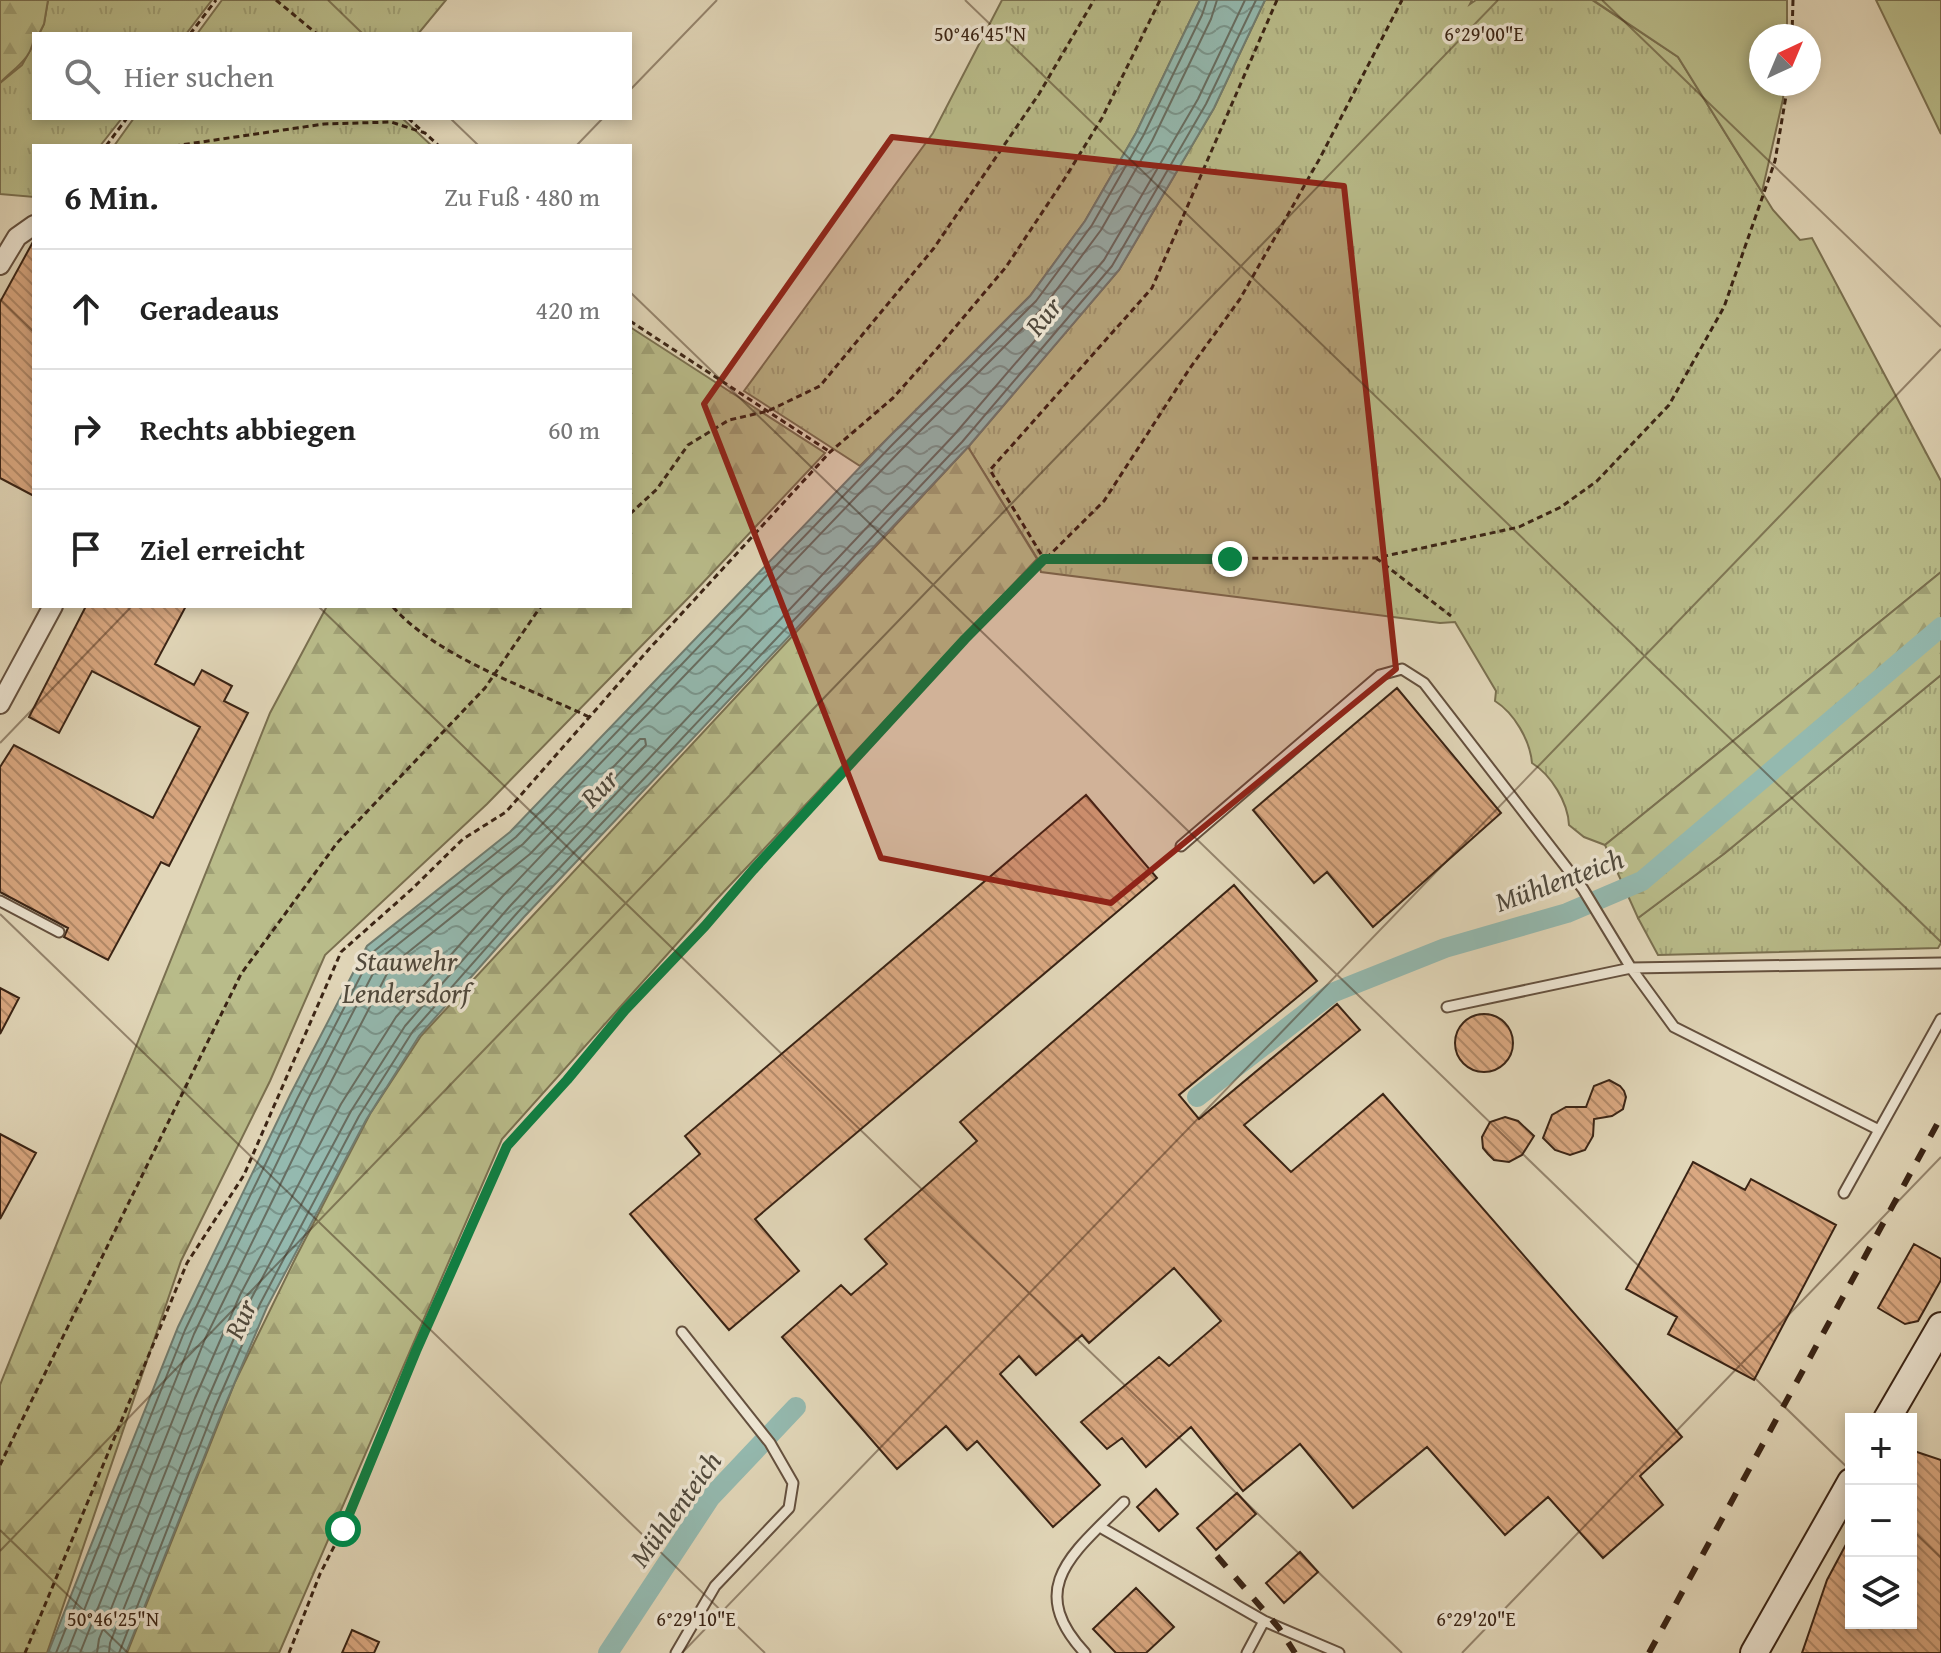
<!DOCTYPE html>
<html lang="de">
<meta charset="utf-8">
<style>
:root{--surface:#fff;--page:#f2f2f2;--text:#222;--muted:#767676;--line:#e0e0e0}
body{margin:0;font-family:"Gentium Book Plus",serif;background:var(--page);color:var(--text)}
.controls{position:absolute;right:24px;bottom:24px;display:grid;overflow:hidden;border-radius:0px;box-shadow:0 4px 12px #0003}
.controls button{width:72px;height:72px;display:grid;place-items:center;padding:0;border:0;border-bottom:2px solid var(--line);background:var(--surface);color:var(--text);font:40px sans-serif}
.compass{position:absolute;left:1749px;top:24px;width:72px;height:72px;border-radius:50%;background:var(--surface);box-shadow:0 4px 12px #0003;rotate:44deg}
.stop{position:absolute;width:24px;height:24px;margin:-18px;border:6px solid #0b8043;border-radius:50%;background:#fff}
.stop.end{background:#0b8043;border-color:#fff;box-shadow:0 2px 8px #0008}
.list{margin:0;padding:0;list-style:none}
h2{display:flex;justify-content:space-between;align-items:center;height:104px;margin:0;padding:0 32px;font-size:34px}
h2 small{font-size:26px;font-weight:400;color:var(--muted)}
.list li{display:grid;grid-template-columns:52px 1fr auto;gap:24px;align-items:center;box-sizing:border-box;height:120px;padding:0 32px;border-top:2px solid var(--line)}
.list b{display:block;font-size:30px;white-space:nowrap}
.list em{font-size:26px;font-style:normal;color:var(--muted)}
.icon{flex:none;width:44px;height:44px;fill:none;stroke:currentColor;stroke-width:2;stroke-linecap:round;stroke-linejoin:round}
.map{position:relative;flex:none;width:1941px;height:1653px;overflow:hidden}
.search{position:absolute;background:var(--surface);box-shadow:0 4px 12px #0003;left:32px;top:32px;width:600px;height:88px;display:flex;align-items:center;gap:20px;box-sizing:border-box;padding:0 28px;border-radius:0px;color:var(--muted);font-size:30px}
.panel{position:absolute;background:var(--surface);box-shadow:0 4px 12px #0003;left:32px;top:144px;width:600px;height:464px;border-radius:0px}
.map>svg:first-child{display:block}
</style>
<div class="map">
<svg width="1941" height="1653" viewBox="0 0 1941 1653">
<defs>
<pattern id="grass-tufts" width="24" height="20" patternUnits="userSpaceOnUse" patternTransform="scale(2)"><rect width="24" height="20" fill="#b9bc8a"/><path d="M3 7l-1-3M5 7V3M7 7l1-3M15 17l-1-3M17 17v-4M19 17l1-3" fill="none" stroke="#a0a176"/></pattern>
<pattern id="forest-firs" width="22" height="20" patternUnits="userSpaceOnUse" patternTransform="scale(2)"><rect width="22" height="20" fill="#b9bc8a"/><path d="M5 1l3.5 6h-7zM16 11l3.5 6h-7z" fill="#a0a176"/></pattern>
<pattern id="water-waves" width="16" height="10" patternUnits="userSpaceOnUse" patternTransform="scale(2)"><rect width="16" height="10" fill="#94b9af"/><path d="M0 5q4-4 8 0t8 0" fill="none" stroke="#7a968d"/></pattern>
<pattern id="building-back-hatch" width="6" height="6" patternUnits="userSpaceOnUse" patternTransform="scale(2)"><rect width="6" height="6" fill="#daa881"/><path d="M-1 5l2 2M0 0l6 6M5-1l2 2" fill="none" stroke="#b28968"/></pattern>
</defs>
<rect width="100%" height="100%" fill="#e1d6b8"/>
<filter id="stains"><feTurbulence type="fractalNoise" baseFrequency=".0025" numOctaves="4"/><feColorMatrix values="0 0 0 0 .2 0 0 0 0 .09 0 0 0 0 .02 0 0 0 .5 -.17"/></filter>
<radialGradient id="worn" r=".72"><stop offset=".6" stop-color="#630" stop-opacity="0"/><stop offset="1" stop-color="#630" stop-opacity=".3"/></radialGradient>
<path fill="url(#grass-tufts)" stroke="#7a7050" stroke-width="2" d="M48,0H212L186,34H39L44,24Z
M222,0H446L418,34H197Z
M1002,0H1200L1136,133L1085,221L1030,296L860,466L744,391L933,133Z
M1265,0H1472L1470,4L1476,0H1592L1678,57L1773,210L1800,240L1812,238L1941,481V572L1605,845L1584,837L1569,825C1568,802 1551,775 1532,763C1530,740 1514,713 1495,701L1496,691L1455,622L1440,623L1041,572L1037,558L968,447L1119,270L1214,108Z
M34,43V118H122L100,146H34V197L0,194V83L22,65Z
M134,118H402L432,146H114Z
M1941,675V943L1938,948L1658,955L1638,918L1725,853Z"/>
<path fill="url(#forest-firs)" stroke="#7a7050" stroke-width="2" d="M0,0H48L44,24L39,34H34C34,58 14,68 0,83Z
M630,327L825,453L696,590L487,804L325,955L270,1081L181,1261L47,1653H0V1385L270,713L327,606H630Z
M968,447L1037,559L715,901L502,1139L279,1653H127L235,1382L296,1257L370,1114L421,1036Z
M1941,572V675L1725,853L1638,918L1605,845Z"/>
<path fill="#b9bc8a" stroke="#7a7050" stroke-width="2" d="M1593,0H1787V36H1761V84H1784L1783,99L1762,192L1678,57Z
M1876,0H1941V134Z"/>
<path fill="url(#water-waves)" stroke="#707d71" stroke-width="2" d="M1200,0H1265L1214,108L1119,270L968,447L524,917L419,1036L366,1120L267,1307L223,1410L126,1653H48L178,1327L290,1095L367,946L510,832L888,438L1030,296L1085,221L1136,133Z"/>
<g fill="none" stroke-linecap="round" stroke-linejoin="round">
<path stroke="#676e62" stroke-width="2" d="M56,1653L185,1330L297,1099L373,952L516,837L893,444L1036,301L1092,225L1143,136L1202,15L1207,0
M67,1653L194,1334L306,1103L381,958L523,844L900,451L1043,308L1101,230L1152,141L1211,19L1217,0
M80,1653L205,1339L317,1109L391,966L530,854L640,739H645L646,745L502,897L396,1017L341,1104L240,1295L195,1398L99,1639L97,1653
M109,1653L110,1643L206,1403L251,1299L351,1111L405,1026L511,905L954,435L1104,260L1198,99L1245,0
M119,1653L215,1407L260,1304L359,1116L413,1031L518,912L962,442L1112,266L1206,104L1256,0"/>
<path stroke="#94b9af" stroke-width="20" d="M1197,1097L1332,993L1445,948L1567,913L1642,881L1941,627
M608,1653L710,1498L796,1407"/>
</g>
<path fill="url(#building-back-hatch)" stroke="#3a2415" stroke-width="2" d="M34,240V496L0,478V302Z
M86,606H186L155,664L194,685L202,670L232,686L224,701L248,713L169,866L161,862L108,960L64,937L68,928L0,892V767L14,745L153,818L200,727L92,671L59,733L29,717Z
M1397,688L1501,813L1373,927L1327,872L1314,883L1253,810Z
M1086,795L1157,878L755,1219L799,1271L729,1330L630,1214L700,1154L685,1136Z
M1234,885L1317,981L1179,1095L1199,1119L1337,1004L1360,1030L1244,1125L1291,1172L1383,1094L1682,1437L1640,1476L1663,1505L1603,1558L1548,1497L1505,1535L1427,1447L1353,1508L1300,1444L1243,1491L1191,1427L1146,1467L1122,1438L1107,1449L1081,1422L1159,1357L1169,1366L1221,1321L1174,1268L1089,1343L1082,1335L1036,1375L1019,1356L1000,1374L1100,1485L1053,1527L977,1441L967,1450L946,1426L897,1469L782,1337L841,1285L851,1295L887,1264L865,1239L977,1141L960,1122Z
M0,988L19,998L0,1034Z
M1455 1043a29 29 0 1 1 58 0a29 29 0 1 1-58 0Z
M1609,1080L1620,1086L1624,1091L1626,1097L1623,1109L1612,1116L1594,1119L1593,1136L1585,1150L1570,1155L1555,1150L1543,1138L1552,1115L1566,1107H1586L1594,1086Z
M1505,1117L1518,1121L1534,1136L1522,1155L1509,1162L1494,1160L1488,1154L1483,1148L1482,1137L1490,1122Z
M0,1134L36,1153L0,1219Z
M1693,1162L1745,1190L1751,1179L1836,1225L1754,1380L1668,1334L1677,1317L1626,1289Z
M1914,1244L1941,1259V1280L1918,1321L1905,1324L1878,1308Z
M1911,1450L1941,1460V1653H1802L1827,1580L1851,1535V1623H1911Z
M1156,1489L1178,1514L1159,1531L1137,1507Z
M1237,1493L1256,1514L1216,1550L1197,1528Z
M1300,1552L1318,1572L1284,1603L1266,1583Z
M1136,1588L1174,1627L1146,1653H1116L1093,1629Z
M352,1630L379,1642L374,1653H342Z"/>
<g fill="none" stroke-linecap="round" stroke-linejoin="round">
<defs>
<path id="lane" d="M1181,846L1380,675L1402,669L1424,683L1583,889L1631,968L1674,1027L1879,1130
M0,901L59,932
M1447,1007L1631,968L1941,963
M1844,1193L1941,1019
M1100,1527L1264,1621L1339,1653
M676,1653L715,1586L789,1508L793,1483L770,1443L682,1332
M1085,1653C1023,1587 1076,1551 1124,1502
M1247,1653L1264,1621"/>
<path id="street" d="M0,265L17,237L34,225
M0,704L53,606"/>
<path id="secondary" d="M1887,1419L1941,1326
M1754,1653L1851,1482"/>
</defs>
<use href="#lane" stroke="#64503e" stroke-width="13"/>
<use href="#street" stroke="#64503e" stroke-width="22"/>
<use href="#secondary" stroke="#3a2415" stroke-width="30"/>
<path stroke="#3a2415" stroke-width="3" stroke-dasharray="6 4" stroke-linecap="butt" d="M276,0L317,34
M1277,0L1152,288L990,470L1044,559L1376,558L1519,527L1561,507L1597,481L1669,405L1724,307L1775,161L1788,84
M190,34L216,0
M1792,36L1793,0
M408,118L423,132
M106,146L127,118
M174,146L324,124L391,122L425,133L439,146
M630,321L830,452
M630,514L657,489L688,445L729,420L768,411L820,386L934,248L1039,94L1094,0
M1376,558L1451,616
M393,607C437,657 529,688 589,717
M0,1465L241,974L337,843L485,688L541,606
M25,1653L187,1263L244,1175L341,952L412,889L463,839L506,812L650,648L830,452L893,398L941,344L1006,267L1065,178L1102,118L1160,0
M289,1653L320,1574L343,1529L416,1351L507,1146L567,1080L625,1010L705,926L753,870L965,639L1104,501L1190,368L1240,299L1320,158L1402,0"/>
<use href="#lane" stroke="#ece4d1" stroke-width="9"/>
<use href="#street" stroke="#ece4d1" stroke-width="18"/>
<use href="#secondary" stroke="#ece4d1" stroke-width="26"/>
<path stroke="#3a2415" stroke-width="6" stroke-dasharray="14 14" stroke-linecap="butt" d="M1217,1556L1279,1628L1295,1653
M1649,1653L1941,1117"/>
</g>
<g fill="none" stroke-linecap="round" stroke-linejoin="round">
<path stroke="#0b8043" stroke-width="10" d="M343,1529L416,1351L507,1146L567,1080L625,1010L705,926L753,870L965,639L1044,559H1230"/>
</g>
<path fill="#8f2418" fill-opacity="0.2" stroke="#8f2418" stroke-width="6" stroke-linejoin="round" d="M892,137L1344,186L1396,669L1111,903L881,858L704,404Z"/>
<path fill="none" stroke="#3a2415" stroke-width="2" stroke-opacity="0.45" d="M328,0L363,34M965,0L1941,942M1602,0L1941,327M630,90L717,0M450,118L479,146M576,146L603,118M630,292L1851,1471M0,299L34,332M318,606L1402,1653M0,743L132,606M0,914L765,1653M1911,1529L1941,1558M0,1530L128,1653M0,1551L1498,0M682,1653L1941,349M1462,1653L1941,1157"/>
<g text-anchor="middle" stroke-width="7" stroke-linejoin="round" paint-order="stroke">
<g font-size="28" font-style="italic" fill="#50493c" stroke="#ece4d1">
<text transform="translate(1043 316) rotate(-51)" y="10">Rur</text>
<text transform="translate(599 788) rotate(-46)" y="10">Rur</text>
<text transform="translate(1559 880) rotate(-20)" y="10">Mühlenteich</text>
<text x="406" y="971">Stauwehr<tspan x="406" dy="32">Lendersdorf</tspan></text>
<text transform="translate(240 1319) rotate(-66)" y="10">Rur</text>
<text transform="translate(675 1509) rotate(-54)" y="10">Mühlenteich</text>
</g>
</g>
<g font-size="20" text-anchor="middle" fill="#3a2415" stroke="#ece4d1" stroke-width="7" stroke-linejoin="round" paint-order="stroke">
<text x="980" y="41">50°46'45"N</text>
<text x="1484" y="41">6°29'00"E</text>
<text x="696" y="1626">6°29'10"E</text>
<text x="1476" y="1626">6°29'20"E</text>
<text x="113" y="1626">50°46'25"N</text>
</g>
<rect width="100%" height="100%" filter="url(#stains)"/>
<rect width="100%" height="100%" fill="url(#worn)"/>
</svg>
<div class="controls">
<button>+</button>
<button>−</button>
<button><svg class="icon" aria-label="layers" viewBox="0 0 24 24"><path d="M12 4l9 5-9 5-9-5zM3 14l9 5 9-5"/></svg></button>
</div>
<svg class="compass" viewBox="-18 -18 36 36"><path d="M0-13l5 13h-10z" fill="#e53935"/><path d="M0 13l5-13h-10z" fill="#767676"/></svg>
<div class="stop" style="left:343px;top:1529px"></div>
<div class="stop end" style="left:1230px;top:559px"></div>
<div class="search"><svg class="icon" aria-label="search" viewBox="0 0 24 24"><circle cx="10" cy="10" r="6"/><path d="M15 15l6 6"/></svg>Hier suchen</div>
<section class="panel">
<h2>6 Min.<small>Zu Fuß · 480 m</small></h2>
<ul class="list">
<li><svg class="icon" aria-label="ahead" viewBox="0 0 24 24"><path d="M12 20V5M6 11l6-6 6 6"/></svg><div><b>Geradeaus</b></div><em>420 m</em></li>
<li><svg class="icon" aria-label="right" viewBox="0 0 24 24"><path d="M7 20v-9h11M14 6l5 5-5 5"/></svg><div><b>Rechts abbiegen</b></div><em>60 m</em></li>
<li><svg class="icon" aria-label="arrive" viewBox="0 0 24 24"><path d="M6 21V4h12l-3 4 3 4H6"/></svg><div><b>Ziel erreicht</b></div></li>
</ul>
</section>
</div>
